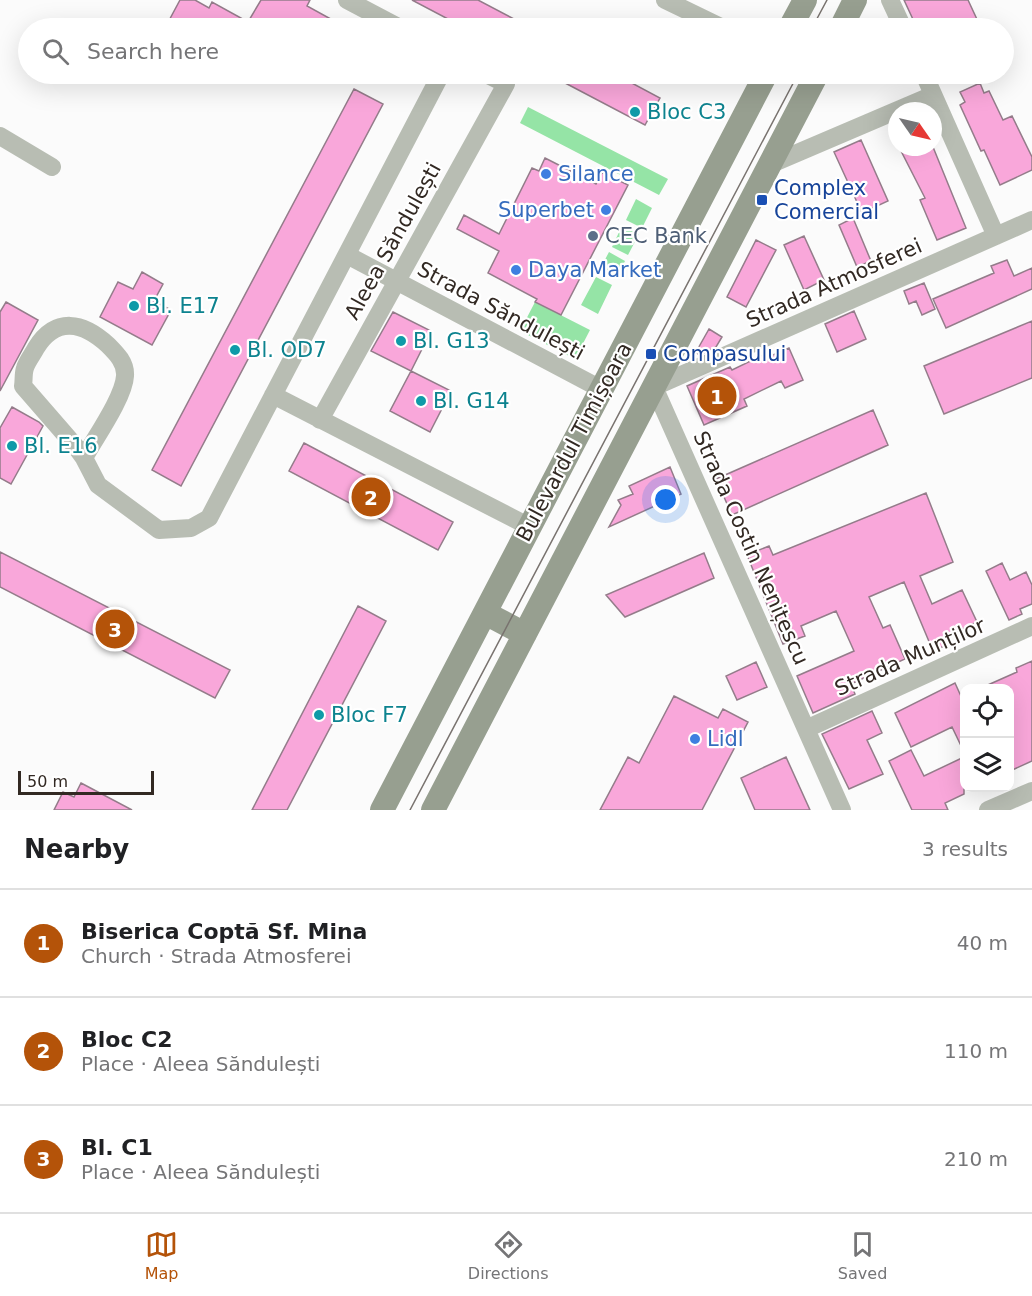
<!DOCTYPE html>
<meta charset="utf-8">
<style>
:root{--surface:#fff;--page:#f2f2f2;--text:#202124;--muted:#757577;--line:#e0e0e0;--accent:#b45309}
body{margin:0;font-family:"DejaVu Sans",sans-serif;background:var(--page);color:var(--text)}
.controls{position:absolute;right:18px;bottom:18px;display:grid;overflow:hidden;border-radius:12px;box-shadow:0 6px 24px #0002}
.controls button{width:54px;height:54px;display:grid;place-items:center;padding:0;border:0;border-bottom:2px solid var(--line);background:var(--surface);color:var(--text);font:30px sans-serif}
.compass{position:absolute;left:888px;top:102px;width:54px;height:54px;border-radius:50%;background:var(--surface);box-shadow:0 6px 24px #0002;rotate:124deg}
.scale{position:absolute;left:18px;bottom:15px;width:136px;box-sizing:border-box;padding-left:6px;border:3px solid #322923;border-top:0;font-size:16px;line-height:21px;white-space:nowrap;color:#322923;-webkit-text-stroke:4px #fff;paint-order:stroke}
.you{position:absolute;left:666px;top:500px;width:21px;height:21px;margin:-15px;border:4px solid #fff;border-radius:50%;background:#1a73e8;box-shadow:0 0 0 9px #1a73e833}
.badge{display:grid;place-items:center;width:39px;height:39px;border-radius:50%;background:var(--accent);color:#fff;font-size:20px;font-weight:700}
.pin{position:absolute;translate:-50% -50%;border:3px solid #fff;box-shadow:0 2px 6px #0006}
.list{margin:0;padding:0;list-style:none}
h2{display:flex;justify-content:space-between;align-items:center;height:78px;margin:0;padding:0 24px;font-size:26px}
h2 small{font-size:20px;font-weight:400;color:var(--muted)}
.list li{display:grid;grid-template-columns:39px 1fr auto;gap:18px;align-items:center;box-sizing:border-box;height:108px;padding:0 24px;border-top:2px solid var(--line)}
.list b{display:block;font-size:22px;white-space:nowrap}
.list p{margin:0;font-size:20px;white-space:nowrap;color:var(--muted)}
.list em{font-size:20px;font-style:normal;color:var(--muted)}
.icon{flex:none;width:33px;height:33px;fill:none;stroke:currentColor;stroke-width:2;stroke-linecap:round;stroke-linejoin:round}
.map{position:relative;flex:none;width:1032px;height:810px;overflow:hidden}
.search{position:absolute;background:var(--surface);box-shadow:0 6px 24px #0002;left:18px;right:18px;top:18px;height:66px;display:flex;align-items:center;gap:15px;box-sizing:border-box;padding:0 21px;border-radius:33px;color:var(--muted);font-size:22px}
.sheet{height:402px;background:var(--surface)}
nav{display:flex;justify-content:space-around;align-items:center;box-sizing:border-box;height:84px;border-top:2px solid var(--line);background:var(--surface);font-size:16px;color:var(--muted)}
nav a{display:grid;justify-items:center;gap:3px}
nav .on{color:var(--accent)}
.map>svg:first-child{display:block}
</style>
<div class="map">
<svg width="1032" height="810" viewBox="0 0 1032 810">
<rect width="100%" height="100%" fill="#fbfbfb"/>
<path fill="#95e4a6" d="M528,107L668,179L659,195L520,123Z
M636,199L652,208L642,228L626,220Z
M622,226L639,234L628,255L612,247Z
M609,252L625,261L616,279L599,271Z
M596,277L612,285L598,314L581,305Z
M535,302L590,330L575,359L520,331Z"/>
<path fill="#f9a7da" stroke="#947c8a" stroke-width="1.5" d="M180,0H195L209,8L212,2L248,22L261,0H310L307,6L347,28H165Z
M412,0H478L531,28H465Z
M904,0H968L981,28H917Z
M548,74H615L660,98L645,125Z
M980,83L984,93L989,91L1003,120L1012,116L1032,157V170L1000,185L984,150L981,151L960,105L965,102L960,92Z
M354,89L383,104L181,486L152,470Z
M861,140L888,201L862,213L834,152Z
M899,147H933L966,228L937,240L920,200L925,198Z
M545,158L596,184L602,172L628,185L561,315L535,302L537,299L488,273L499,251L457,229L464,215L499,234L532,168L539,171Z
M853,218L871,261L857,267L839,225Z
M804,236L824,280L804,290L784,245Z
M756,240L776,250L746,307L727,297Z
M1007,260L1014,276L1032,268V289L946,328L933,299L994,273L991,266Z
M142,272L163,284L154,301L171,310L152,345L100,317L118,282L133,289Z
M924,283L935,309L922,315L916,301L909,304L904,291Z
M6,302L38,320L0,391V312Z
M854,311L866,339L837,352L825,324Z
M393,312L431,331L411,371L371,351Z
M1032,321V378L944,414L924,366Z
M709,329L722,337L716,347L699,355L696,352Z
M789,348L803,380L785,388L781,381L744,399L747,406L704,425L687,386L730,367L732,370L765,354L766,358Z
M411,371L451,391L430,432L390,411Z
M12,407L39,422L43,426L11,484L0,478V428Z
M873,410L888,445L732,515L716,479Z
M304,443L453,522L438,550L289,471Z
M670,467L681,494L609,527L621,505L618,500L633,494L629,486Z
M926,493L953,562L920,576L932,604L962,590L977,622L946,637L949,644L933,651L904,582L869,597L883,628L890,625L905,659L851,684L855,694L813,713L797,676L854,651L836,611L801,626L805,636L783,644L747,555L769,546L773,555Z
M0,552L230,670L215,698L0,587Z
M704,553L714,578L625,617L606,595Z
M1002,563L1010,580L1026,572L1032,585V604L1020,609L1022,614L1009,620L986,571Z
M358,606L386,621L287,810H252Z
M1032,661V761L1010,771V688H981L1017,672L1016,668Z
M756,662L767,687L737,700L726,676Z
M955,683L964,703V752L952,727L911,747L895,713Z
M674,696L718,718L723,709L748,722L702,810H600L628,757L639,763Z
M872,711L882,733L867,740L883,774L849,789L822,734Z
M911,750L924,776L964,757V794L945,803L948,810H912L889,761Z
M786,757L810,810H755L741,778Z
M81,783L132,810H54L63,792L74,797Z"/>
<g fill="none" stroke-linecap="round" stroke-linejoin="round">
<path stroke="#b8bdb3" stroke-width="18" d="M347,0L400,28
M665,0L723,28
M890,0L903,28
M924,74L996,236
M0,136L52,167
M769,165L933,95
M347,255L601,389
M273,395L530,527
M320,420L506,84L486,74
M84,458C95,438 124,397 125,376C126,363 117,354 108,345C83,322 56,316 36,348C33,354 27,361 25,368C23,374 24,381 23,386L76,447L84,458L98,485L159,530L191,528L209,518L441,74
M806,729L1032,626
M842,810L654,387L1032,220
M988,810L1032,791"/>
<path stroke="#979f90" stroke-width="24" d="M790,28L805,0
M841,28L855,0
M485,613L525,634
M382,810L766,74
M433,810L817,74"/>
<path stroke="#79736f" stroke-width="1.5" d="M812,28L827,0
M410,810L798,74"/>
</g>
<g fill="#0f9aa8" stroke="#fff" stroke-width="2">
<circle cx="635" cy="112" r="6"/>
<circle cx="134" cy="306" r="6"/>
<circle cx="401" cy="341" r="6"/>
<circle cx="235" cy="350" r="6"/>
<circle cx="421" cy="401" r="6"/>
<circle cx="12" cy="446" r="6"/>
<circle cx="319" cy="715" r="6"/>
</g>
<g fill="#3f7fe0" stroke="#fff" stroke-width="2">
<circle cx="546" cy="174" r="6"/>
<circle cx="606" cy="210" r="6"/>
<circle cx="516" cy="270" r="6"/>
<circle cx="695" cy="739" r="6"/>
</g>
<g fill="#1a4fb4" stroke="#fff" stroke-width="2">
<rect x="756" y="194" width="12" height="12" rx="3"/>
<rect x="645" y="348" width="12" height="12" rx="3"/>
</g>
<circle fill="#5c6f8a" stroke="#fff" stroke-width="2" cx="593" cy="236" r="6"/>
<g text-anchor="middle" stroke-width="4.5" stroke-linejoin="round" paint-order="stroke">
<g font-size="21" fill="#0d838f" stroke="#fff" text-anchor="start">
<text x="647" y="119">Bloc C3</text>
<text x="146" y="313">Bl. E17</text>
<text x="413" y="348">Bl. G13</text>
<text x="247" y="357">Bl. OD7</text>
<text x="433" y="408">Bl. G14</text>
<text x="24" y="453">Bl. E16</text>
<text x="331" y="722">Bloc F7</text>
</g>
<g font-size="21" fill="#366cbe" stroke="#fff" text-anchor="start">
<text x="558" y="181">Silance</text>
<text x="594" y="217" text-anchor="end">Superbet</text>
<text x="528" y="277">Daya Market</text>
<text x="707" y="746">Lidl</text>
</g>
<g font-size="21" fill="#164399" stroke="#fff" text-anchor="start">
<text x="774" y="195">Complex<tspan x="774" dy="24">Comercial</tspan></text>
<text x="663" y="361">Compasului</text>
</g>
<g font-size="21" fill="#4e5e75" stroke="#fff" text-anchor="start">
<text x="605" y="243">CEC Bank</text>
</g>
<g font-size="21" fill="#322923" stroke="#fff">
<text transform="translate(393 241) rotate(-61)" y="7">Aleea Săndulești</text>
<text transform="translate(834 283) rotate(-24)" y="7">Strada Atmosferei</text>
<text transform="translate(501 311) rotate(28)" y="7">Strada Săndulești</text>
<text transform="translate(574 442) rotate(-62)" y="7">Bulevardul Timișoara</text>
<text transform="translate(751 548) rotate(66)" y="7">Strada Costin Nenițescu</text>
<text transform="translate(910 657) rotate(-24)" y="7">Strada Munților</text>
</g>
</g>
</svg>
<div class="controls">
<button><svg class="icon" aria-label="locate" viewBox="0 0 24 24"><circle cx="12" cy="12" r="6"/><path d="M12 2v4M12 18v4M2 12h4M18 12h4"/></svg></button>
<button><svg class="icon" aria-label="layers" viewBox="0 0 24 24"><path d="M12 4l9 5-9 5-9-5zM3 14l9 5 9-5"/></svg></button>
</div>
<svg class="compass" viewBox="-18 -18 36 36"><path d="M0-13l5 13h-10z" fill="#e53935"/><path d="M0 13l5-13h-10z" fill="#757577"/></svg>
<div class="scale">50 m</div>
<div class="you"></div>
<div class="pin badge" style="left:717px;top:396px">1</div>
<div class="pin badge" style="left:371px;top:497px">2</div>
<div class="pin badge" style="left:115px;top:629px">3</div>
<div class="search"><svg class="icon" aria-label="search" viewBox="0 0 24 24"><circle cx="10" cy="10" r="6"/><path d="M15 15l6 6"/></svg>Search here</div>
</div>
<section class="sheet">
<h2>Nearby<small>3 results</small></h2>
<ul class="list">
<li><span class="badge">1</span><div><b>Biserica Coptă Sf. Mina</b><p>Church · Strada Atmosferei</p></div><em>40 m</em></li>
<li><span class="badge">2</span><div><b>Bloc C2</b><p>Place · Aleea Săndulești</p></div><em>110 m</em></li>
<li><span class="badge">3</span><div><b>Bl. C1</b><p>Place · Aleea Săndulești</p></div><em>210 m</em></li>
</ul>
</section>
<nav>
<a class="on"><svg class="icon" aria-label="map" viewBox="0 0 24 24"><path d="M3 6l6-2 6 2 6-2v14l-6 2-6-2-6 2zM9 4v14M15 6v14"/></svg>Map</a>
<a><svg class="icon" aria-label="directions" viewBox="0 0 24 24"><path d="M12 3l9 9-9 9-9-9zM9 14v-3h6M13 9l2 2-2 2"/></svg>Directions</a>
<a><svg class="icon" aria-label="saved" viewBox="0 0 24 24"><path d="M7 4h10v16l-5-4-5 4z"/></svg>Saved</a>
</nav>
